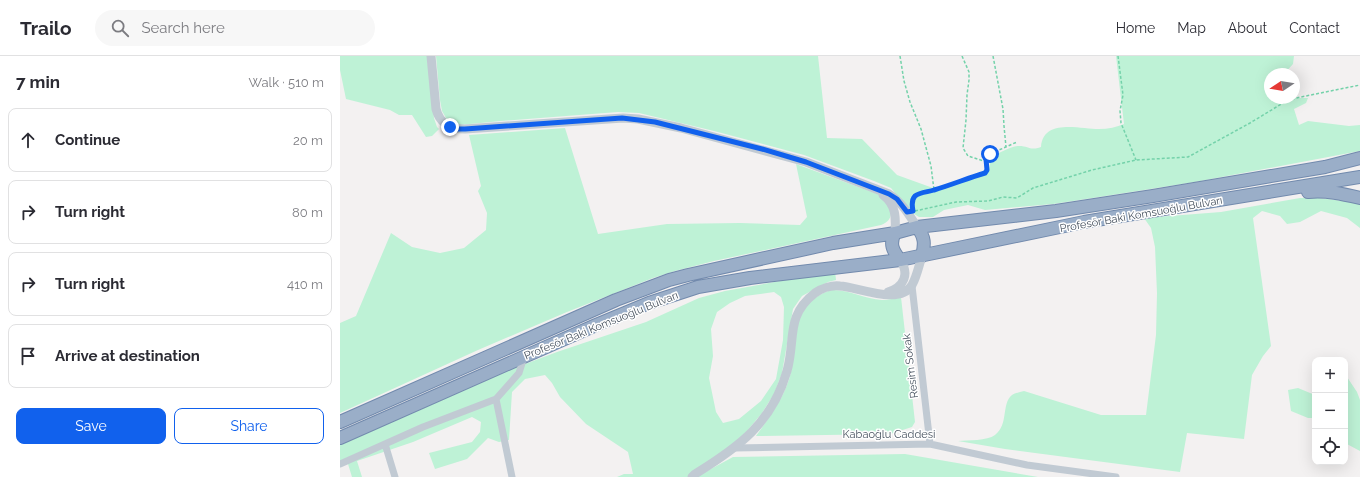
<!DOCTYPE html>
<meta charset="utf-8">
<style>
:root{--surface:#fff;--page:#f7f7f7;--text:#2b2b33;--muted:#7c7c81;--line:#e1e1e2;--accent:#1161ed}
body{margin:0;font-family:Raleway,sans-serif;background:var(--page);color:var(--text)}
.controls{position:absolute;right:12px;bottom:12px;display:grid;overflow:hidden;border-radius:8px;box-shadow:0 4px 16px #0002}
.controls button{width:36px;height:36px;display:grid;place-items:center;padding:0;border:0;border-bottom:1px solid var(--line);background:var(--surface);color:var(--text);font:20px sans-serif}
.compass{position:absolute;left:924px;top:12px;width:36px;height:36px;border-radius:50%;background:var(--surface);box-shadow:0 4px 16px #0002;rotate:258deg}
.stop{position:absolute;width:12px;height:12px;margin:-9px;border:3px solid #1161ed;border-radius:50%;background:#fff}
.stop.end{background:#1161ed;border-color:#fff;box-shadow:0 1px 4px #0008}
.list{margin:0;padding:0;list-style:none}
h2{display:flex;justify-content:space-between;align-items:center;height:52px;margin:0;padding:0 16px;font-size:17px}
h2 small{font-size:13px;font-weight:400;color:var(--muted)}
.list li{display:grid;grid-template-columns:26px 1fr auto;gap:12px;align-items:center;box-sizing:border-box;height:64px;margin:0 8px 8px;padding:0 8px;border:1px solid var(--line);border-radius:8px}
.list b{display:block;font-size:15px;white-space:nowrap}
.list em{font-size:13px;font-style:normal;color:var(--muted)}
.actions{display:flex;gap:8px;padding:12px 16px}
.actions a{flex:1;padding:9px 0;border:1px solid var(--accent);border-radius:8px;text-align:center;font-size:14px;color:var(--accent)}
.actions .main{background:var(--accent);color:#fff}
.icon{flex:none;width:22px;height:22px;fill:none;stroke:currentColor;stroke-width:2;stroke-linecap:round;stroke-linejoin:round}
.map{position:relative;flex:none;width:1020px;height:421px;overflow:hidden}
header{display:flex;align-items:center;gap:24px;box-sizing:border-box;height:56px;padding:0 20px;background:var(--surface);border-bottom:1px solid var(--line)}
header strong{font-size:19px}
nav{display:flex;gap:22px;margin-inline-start:auto;font-size:14px}
.search{width:280px;height:36px;background:var(--page);display:flex;align-items:center;gap:10px;box-sizing:border-box;padding:0 14px;border-radius:22px;color:var(--muted);font-size:15px}
main{display:flex}
aside{flex:1;background:var(--surface)}
.map>svg:first-child{display:block}
</style>
<header>
<strong>Trailo</strong>
<div class="search"><svg class="icon" aria-label="search" viewBox="0 0 24 24"><circle cx="10" cy="10" r="6"/><path d="M15 15l6 6"/></svg>Search here</div>
<nav><a>Home</a><a>Map</a><a>About</a><a>Contact</a></nav>
</header>
<main>
<aside>
<h2>7 min<small>Walk · 510 m</small></h2>
<ul class="list">
<li><svg class="icon" aria-label="ahead" viewBox="0 0 24 24"><path d="M12 20V5M6 11l6-6 6 6"/></svg><div><b>Continue</b></div><em>20 m</em></li>
<li><svg class="icon" aria-label="right" viewBox="0 0 24 24"><path d="M7 20v-9h11M14 6l5 5-5 5"/></svg><div><b>Turn right</b></div><em>80 m</em></li>
<li><svg class="icon" aria-label="right" viewBox="0 0 24 24"><path d="M7 20v-9h11M14 6l5 5-5 5"/></svg><div><b>Turn right</b></div><em>410 m</em></li>
<li><svg class="icon" aria-label="arrive" viewBox="0 0 24 24"><path d="M6 21V4h12l-3 4 3 4H6"/></svg><div><b>Arrive at destination</b></div></li>
</ul>
<div class="actions"><a class="main">Save</a><a>Share</a></div>
</aside>
<div class="map">
<svg width="1020" height="421" viewBox="0 0 1020 421">
<rect width="100%" height="100%" fill="#f3f1f1"/>
<path fill="#bef2d6" fill-rule="evenodd" d="M0,0H87L94,62L97,71L99,73L92,80L86,81L72,59H59L50,54L6,43L0,14Z
M96,0H478L487,82L522,83L557,119L593,132L648,116L650,108L648,104C654,99 671,90 679,90C689,90 690,95 701,91C703,62 740,73 759,73C768,73 777,71 784,68L776,0H954L953,8L944,18H930V42H968L966,47L954,53L959,69L968,65L1009,70L1020,69V95L855,126L759,141L713,148L645,154L628,149L604,154L593,161H579L571,156L551,132L534,125L464,99L374,75L299,57L278,56L161,65L120,69L112,67L106,62L102,55L100,44Z
M225,72L258,178L327,168L400,167L460,169L467,161L456,108L540,139C549,149 558,163 541,169L374,205L335,215L313,222L227,256L138,294L0,357V267L16,260L51,177L72,191L100,197L124,192L146,174L147,157L138,135L141,130L129,79Z
M960,142H979L1020,147V172L1007,162L981,155L960,166L947,168L940,160L922,155L913,162L931,290L923,300L912,319L904,383L847,377L840,416L665,393L618,385C628,384 647,385 655,379C669,368 661,348 672,339C675,337 680,336 684,335L761,359H806L816,279L817,237L815,191L811,172L804,162L881,156Z
M495,215L496,224L488,226L462,240L453,253L442,317L434,338L422,357L407,375L393,388L348,421H277L284,418H293L288,396L246,368L220,341L212,327L205,319L185,323L172,336L169,384L159,386L148,382L127,403L95,413L89,397L132,386L140,376L141,366L132,361L73,386L17,405L22,421H12L8,408L0,409V389L172,313L217,296L306,266L359,242L385,235ZM434,236L441,241L444,251L443,284L436,323L421,345L399,363L383,367L376,356L369,322L373,300L371,273L377,256L390,247L405,240Z
M491,234C509,233 524,243 542,244C548,244 555,242 561,241L575,366L572,371L550,378L416,380C430,360 446,339 451,316C460,281 448,249 491,234Z
M1005,318L1017,336L1020,344V395L1005,387Z
M958,332L975,339V362H968L951,355L948,334Z
M565,398L698,421H356L393,401Z"/>
<g fill="none" stroke-linecap="round" stroke-linejoin="round">
<defs>
<path id="trunk" d="M968,136C986,134 1003,138 1020,142
M577,171C585,181 585,188 582,200
M555,177C549,188 553,195 560,204
M0,366L276,244L329,224L348,219L493,187L555,177L577,171L716,155L813,140L985,111L1020,102
M0,382L256,269L309,247L358,231L410,222L560,204L744,166L1020,121"/>
</defs>
<use href="#trunk" stroke="#728aad" stroke-width="14"/>
<path stroke="#74d2aa" stroke-width="1.5" stroke-dasharray="3 2" stroke-linecap="butt" d="M560,0L564,25L570,46L581,73L591,110L594,134L581,137L576,140L572,149
M622,0L629,16V24L627,39L626,64L623,92L628,100L647,106
M653,0L663,53L664,70L666,91
M778,0L783,39L780,55L781,67L796,104
M594,134L645,117L647,114V101L650,98L677,86
M575,155L616,146L648,145L663,141L677,142L693,132L752,114L796,104L848,101L910,67L943,47L956,42L1020,29"/>
<path stroke="#c1cad3" stroke-width="7" d="M572,230L590,388
M156,343L179,317L184,301
M45,388L55,421
M394,392L590,388L687,409L776,421
M0,408L83,371L156,343L172,421"/>
<path stroke="#c1cad3" stroke-width="9" d="M91,0L96,53C100,68 110,73 125,73L283,62L298,63L341,72L466,106L549,138C562,146 569,159 577,171
M543,139C556,149 556,161 555,177
M548,236C564,231 570,218 560,204
M352,421L355,418C399,391 432,367 447,315C456,284 445,260 475,237C482,232 492,229 500,230C518,231 560,250 572,229C577,220 579,209 582,200"/>
<use href="#trunk" stroke="#9aaec8" stroke-width="12"/>
</g>
<g fill="none" stroke-linecap="round" stroke-linejoin="round">
<path stroke="#1161ed" stroke-width="5" d="M110,71L117,73H125L282,62L315,66L422,93L466,106L549,138L557,143L567,156L573,155C572,150 571,144 575,140C580,136 588,136 594,134C611,129 628,122 645,117L647,114L646,103L650,98"/>
</g>
<g text-anchor="middle" stroke-width="3" stroke-linejoin="round" paint-order="stroke">
<g font-size="11" fill="#47525f" stroke="#fff">
<text transform="translate(801 158) rotate(-10)" y="4">Profesör Baki Komsuoğlu Bulvarı</text>
<text transform="translate(261 269) rotate(-22)" y="4">Profesör Baki Komsuoğlu Bulvarı</text>
<text transform="translate(570 310) rotate(-97)" y="4">Resim Sokak</text>
<text x="549" y="382">Kabaoğlu Caddesi</text>
</g>
</g>
</svg>
<div class="controls">
<button>+</button>
<button>−</button>
<button><svg class="icon" aria-label="locate" viewBox="0 0 24 24"><circle cx="12" cy="12" r="6"/><path d="M12 2v4M12 18v4M2 12h4M18 12h4"/></svg></button>
</div>
<svg class="compass" viewBox="-18 -18 36 36"><path d="M0-13l5 13h-10z" fill="#e53935"/><path d="M0 13l5-13h-10z" fill="#7c7c81"/></svg>
<div class="stop" style="left:650px;top:98px"></div>
<div class="stop end" style="left:110px;top:71px"></div>
</div>
</main>
